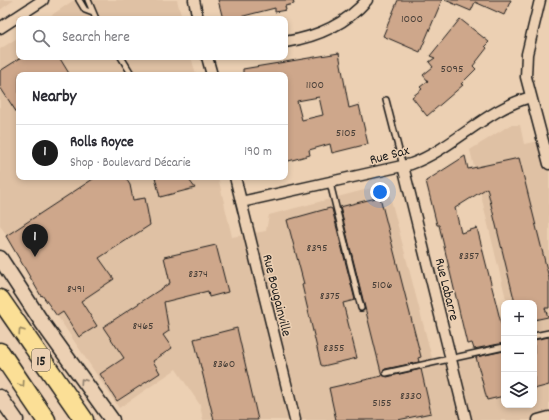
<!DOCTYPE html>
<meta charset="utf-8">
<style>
:root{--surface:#fff;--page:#f2f2f3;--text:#2b2b33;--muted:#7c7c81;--line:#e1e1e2;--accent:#1c1c1c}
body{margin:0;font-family:Dekko,sans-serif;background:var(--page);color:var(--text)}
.controls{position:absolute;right:12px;bottom:12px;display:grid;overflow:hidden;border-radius:8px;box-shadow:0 2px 6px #0003}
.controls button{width:36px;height:36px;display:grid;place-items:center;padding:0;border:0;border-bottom:1px solid var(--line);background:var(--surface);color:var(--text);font:20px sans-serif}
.you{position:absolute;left:380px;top:192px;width:14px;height:14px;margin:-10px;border:3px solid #fff;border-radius:50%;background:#1a73e8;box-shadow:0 0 0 6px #1a73e833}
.badge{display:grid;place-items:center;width:26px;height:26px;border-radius:50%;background:var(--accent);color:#fff;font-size:13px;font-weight:700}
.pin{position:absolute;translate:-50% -33px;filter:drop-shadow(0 1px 2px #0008)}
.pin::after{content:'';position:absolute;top:21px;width:14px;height:12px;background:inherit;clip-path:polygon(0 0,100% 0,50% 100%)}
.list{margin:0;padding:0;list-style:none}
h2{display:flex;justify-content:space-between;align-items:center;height:52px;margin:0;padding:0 16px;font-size:17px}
h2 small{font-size:13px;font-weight:400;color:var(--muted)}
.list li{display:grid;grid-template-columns:26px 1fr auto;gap:12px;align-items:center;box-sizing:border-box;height:56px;padding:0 16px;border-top:1px solid var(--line)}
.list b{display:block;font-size:15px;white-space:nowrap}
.list p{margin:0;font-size:13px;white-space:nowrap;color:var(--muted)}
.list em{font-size:13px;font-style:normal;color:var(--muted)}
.icon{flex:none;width:22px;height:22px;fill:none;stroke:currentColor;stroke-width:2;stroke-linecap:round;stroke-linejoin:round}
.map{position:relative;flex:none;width:549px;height:420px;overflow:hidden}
.search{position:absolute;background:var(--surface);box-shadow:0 2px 6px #0003;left:16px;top:16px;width:272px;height:44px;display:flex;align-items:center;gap:10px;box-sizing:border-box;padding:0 14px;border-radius:8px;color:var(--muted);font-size:15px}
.panel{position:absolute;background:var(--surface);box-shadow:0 2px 6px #0003;left:16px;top:72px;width:272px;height:108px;border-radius:8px}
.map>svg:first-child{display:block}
</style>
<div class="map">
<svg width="549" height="420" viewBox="0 0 549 420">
<rect width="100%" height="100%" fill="#ecd0b3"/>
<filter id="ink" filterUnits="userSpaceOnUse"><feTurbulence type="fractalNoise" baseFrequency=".025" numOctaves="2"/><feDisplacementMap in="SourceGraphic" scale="8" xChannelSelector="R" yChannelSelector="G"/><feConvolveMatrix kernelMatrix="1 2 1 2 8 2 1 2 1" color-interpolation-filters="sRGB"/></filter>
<g filter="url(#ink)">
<path fill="#dfc1a4" d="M0,0H14L0,10Z
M74,0H177L182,19H46Z
M19,37V57H191L196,75H19V177H218L232,237L266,231L269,215L387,184L433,362L504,345V405H534V303H507L470,150L510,125H520L524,144L549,139V420H203L200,405L176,369L119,408L56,314L0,225V49Z"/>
<path fill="#cea78b" stroke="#1c1c1c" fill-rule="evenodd" d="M218,0H293L294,4L285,6L286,10L275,12V8L232,19H223Z
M398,0H442L420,52L383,36Z
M445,0H511L504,15L475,2L471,11Z
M460,19L489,42L485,46L487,48L473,66L476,69L461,84L463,85L427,116L412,97L422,89L420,87L428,81L423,75L433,67L429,62L435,58L430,56Z
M339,53L349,108L359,105L368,144L332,153L330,144L309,150L310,155L285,162V75H243V69ZM319,97L323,115L302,120L297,101Z
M22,57H59L70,75H19V116L0,87V71Z
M465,156L468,169L519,158L549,278V308H545L548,317L534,320V303H515L487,188L455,208L461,233L477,228L504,335V343L474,349L472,343L467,344L439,225H437L426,181Z
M96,177H125L130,185L133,200L145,198L150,225L99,258L114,279L81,301L97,326L79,337L63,312L57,316L42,295L41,296L6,236Z
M155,177H187L195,188L160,197Z
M380,197L421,357L418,358L419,362L385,369L382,374L387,377L421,369L431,413L398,420H336L329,388L382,376L340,207Z
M330,208L332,209L355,300L343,303L357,358L323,366L321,365L302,285L304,284L287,220Z
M216,245L228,292L209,297L208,291L164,302L169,331L163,335L172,348L153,361L160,373L117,401L100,374L124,358L103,327L170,283L164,257Z
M237,328L258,420H214L194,339Z
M549,337V385L534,389V340Z
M504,351V396L487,400L476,357Z"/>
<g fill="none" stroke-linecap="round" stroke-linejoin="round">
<defs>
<path id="lane" d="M79,0L85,10L93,13
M88,0L96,19
M121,57L132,75
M386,100L403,166
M330,183L361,308
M534,336L549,333
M386,373L504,347"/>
<path id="street" d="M194,0L198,19
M540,0L527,54L526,77L549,164
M0,28L43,0
M285,42C317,37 345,25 367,0
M207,57L212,75
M403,166L466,420
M235,177L295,420
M241,202L411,164C454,148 486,109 531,97
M538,420L549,417"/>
<path id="secondary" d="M0,258L43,324L112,420
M0,397L16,420"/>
<path id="highway" d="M0,299L84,420
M0,352L46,420"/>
</defs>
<use href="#lane" stroke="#1c1c1c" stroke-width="8"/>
<use href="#street" stroke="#1c1c1c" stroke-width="13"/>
<use href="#secondary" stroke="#1c1c1c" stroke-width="17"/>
<use href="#highway" stroke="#1c1c1c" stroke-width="21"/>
<use href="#lane" stroke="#ecd0b3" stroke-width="5"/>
<use href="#street" stroke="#ecd0b3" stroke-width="10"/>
<use href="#secondary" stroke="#ecd0b3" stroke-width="14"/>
<use href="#highway" stroke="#fbdf96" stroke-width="18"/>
</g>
<defs><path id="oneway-chevron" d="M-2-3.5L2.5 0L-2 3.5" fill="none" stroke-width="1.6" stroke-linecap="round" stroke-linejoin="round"/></defs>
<g stroke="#97875f">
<use href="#oneway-chevron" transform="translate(21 331) rotate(-124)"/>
<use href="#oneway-chevron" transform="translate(22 384) rotate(56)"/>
</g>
<use stroke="#8e7f6f" href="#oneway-chevron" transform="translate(83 381) rotate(-125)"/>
</g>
<g text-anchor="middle" stroke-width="3" stroke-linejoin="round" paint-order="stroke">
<g font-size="12" fill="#483f38">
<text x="412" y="22">1000</text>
<text x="452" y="72">5095</text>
<text x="315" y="88">1100</text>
<text x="346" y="136">5105</text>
<text x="317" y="251">8395</text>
<text x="469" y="259">8357</text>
<text x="198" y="277">8374</text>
<text x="382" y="288">5106</text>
<text x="76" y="292">8491</text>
<text x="330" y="299">8375</text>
<text x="143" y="329">8465</text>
<text x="334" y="351">8355</text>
<text x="224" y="367">8360</text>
<text x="411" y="399">8330</text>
<text x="382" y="406">5155</text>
</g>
<rect fill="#ecd0b3" stroke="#5a5249" stroke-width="1" x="32" y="349" width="18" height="22" rx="3"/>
<g font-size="13" font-weight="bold" fill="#1c1c1c">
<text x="41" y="365">15</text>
</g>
<g font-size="14" fill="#1c1c1c" stroke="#ecd0b3">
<text transform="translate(389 154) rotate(-15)" y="5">Rue Sax</text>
<text transform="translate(448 289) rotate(76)" y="5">Rue Labarre</text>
<text transform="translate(278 295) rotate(76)" y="5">Rue Bougainville</text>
</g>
</g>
</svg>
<div class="controls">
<button>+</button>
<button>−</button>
<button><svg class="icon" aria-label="layers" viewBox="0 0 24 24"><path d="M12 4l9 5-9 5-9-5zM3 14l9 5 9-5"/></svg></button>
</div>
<div class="you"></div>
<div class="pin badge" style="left:35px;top:257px">1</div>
<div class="search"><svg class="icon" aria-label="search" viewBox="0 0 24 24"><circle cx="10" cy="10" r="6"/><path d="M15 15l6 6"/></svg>Search here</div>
<section class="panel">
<h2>Nearby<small></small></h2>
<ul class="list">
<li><span class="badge">1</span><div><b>Rolls Royce</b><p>Shop · Boulevard Décarie</p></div><em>190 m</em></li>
</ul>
</section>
</div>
